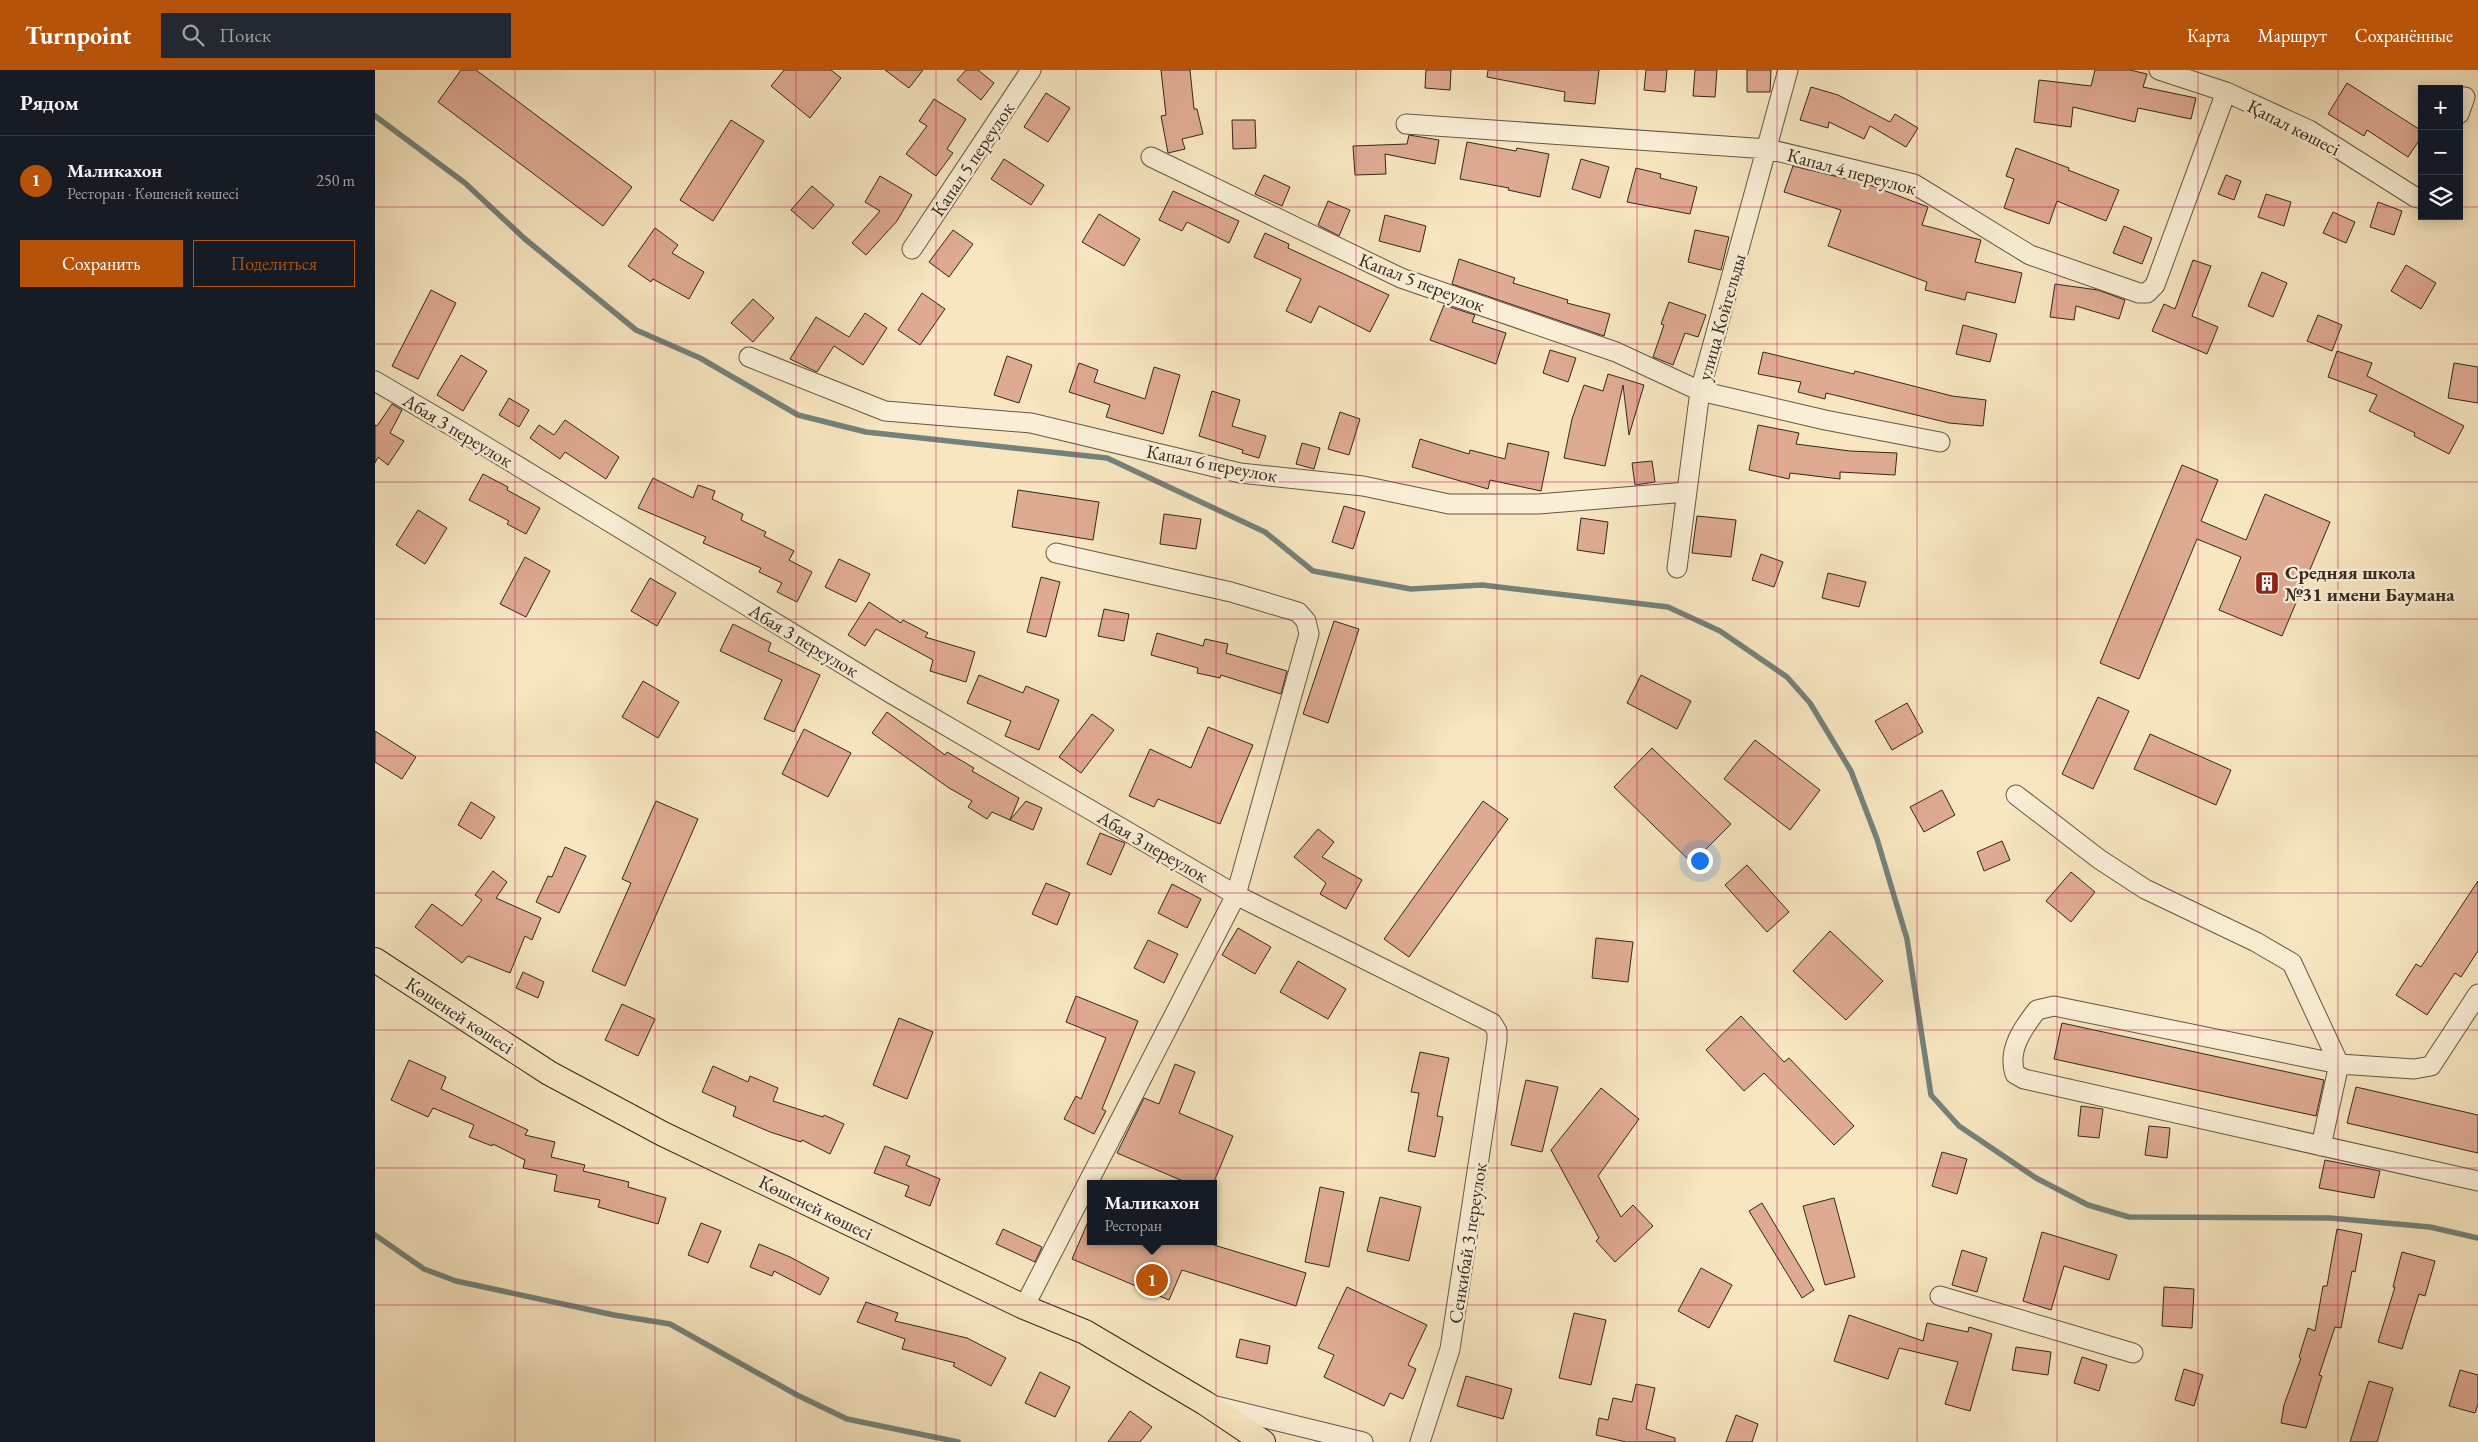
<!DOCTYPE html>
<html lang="ru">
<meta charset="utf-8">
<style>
:root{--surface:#171b24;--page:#242831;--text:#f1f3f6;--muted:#9ea1a6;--line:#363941;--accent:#b45309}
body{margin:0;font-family:"EB Garamond",serif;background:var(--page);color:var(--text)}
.controls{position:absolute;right:15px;top:15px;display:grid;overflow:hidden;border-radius:0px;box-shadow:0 2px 12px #0003}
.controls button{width:45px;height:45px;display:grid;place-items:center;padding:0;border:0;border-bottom:1px solid var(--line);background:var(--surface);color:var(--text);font:25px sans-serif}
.you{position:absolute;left:1324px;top:790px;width:18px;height:18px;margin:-12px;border:4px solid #fff;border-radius:50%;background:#1a73e8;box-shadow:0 0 0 8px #1a73e833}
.badge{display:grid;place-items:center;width:32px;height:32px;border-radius:50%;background:var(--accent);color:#fff;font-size:16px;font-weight:700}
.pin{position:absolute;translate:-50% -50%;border:2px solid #fff;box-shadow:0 1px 5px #0006}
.popup{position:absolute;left:712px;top:1110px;width:130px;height:65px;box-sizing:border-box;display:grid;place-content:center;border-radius:0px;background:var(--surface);filter:drop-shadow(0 1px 4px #0005);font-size:16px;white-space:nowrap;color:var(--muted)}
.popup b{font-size:19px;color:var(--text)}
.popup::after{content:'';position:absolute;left:50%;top:100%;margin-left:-10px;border:10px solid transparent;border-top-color:var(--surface)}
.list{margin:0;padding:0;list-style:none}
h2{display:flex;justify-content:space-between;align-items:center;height:65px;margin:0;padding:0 20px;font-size:21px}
h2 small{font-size:16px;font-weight:400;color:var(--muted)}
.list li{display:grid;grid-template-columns:32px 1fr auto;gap:15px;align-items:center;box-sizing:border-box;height:90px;padding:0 20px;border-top:1px solid var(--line)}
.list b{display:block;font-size:19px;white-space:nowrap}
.list p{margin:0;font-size:16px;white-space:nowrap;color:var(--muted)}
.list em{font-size:16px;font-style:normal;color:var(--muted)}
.actions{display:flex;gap:10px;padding:15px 20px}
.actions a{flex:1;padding:11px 0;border:1px solid var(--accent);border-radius:0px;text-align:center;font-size:18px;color:var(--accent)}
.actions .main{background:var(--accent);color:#fff}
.icon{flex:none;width:28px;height:28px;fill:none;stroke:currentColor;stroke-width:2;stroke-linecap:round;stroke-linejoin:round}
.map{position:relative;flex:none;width:2103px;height:1372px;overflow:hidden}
header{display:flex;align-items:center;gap:30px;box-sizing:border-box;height:70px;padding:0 25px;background:var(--accent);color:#fff}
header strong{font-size:24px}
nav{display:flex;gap:28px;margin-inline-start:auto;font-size:18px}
.search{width:350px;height:45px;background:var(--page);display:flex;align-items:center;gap:12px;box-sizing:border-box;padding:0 18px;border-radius:0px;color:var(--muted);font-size:19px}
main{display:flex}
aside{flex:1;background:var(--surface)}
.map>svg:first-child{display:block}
</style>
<header>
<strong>Turnpoint</strong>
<div class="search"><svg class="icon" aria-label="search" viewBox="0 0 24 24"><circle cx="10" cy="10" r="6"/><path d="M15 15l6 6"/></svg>Поиск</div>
<nav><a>Карта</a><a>Маршрут</a><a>Сохранённые</a></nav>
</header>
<main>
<aside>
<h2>Рядом<small></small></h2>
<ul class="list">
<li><span class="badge">1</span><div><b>Маликахон</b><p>Ресторан · Көшеней көшесі</p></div><em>250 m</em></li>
</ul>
<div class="actions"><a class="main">Сохранить</a><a>Поделиться</a></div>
</aside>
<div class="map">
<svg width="2103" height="1372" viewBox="0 0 2103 1372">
<rect width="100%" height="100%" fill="#f7e6c0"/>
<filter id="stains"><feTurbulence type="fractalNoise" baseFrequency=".004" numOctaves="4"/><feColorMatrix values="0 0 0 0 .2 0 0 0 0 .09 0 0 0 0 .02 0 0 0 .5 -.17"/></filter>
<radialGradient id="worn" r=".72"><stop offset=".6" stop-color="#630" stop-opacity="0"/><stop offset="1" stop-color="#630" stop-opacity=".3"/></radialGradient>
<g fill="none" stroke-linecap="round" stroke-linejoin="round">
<path stroke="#73827a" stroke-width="5.5" d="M0,46L90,113L150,169L261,260L325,288L423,345L491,362L732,388L890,462L938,501L1036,519L1107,515L1293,537L1345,561L1412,607L1435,633L1476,701L1502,769L1532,869L1556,1025L1584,1056L1661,1108L1713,1135L1754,1147L1955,1148L2055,1157L2103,1168
M0,1165L49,1199L81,1211L239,1245L295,1254L422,1325L472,1349L583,1372"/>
</g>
<path fill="#dfaa92" stroke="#33271e" d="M86,0H101L257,117L228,156L63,32Z
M409,0H456L466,8L435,48L396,16Z
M510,0H548L534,18Z
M591,0H603L619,13L606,30L582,10Z
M786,0H815L819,39H822L828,64L807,69L810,79L793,83L786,46L791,45Z
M1051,0H1076L1075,20L1050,18Z
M1113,0H1224L1220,34L1189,31L1190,22L1112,7Z
M1271,0H1292L1290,22L1269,20Z
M1320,0H1342L1340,27L1318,26Z
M1372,0H1396L1395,22H1372Z
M1720,0H1755L1772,4L1768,17L1821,28L1816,49L1763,38L1760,52L1698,37L1696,57L1659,52L1664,10L1716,16Z
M1972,13L2047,61V66L2033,87L1992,60L1989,66L1953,44Z
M1436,17L1463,25L1515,52L1520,44L1543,58L1531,77L1495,56L1489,69L1454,52L1453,58L1425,50Z
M671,23L695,38L673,72L649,57Z
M559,29L591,49L572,79L578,83L561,106L531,84L552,56L544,51Z
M356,50L389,71L338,151L305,130Z
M857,50H880L881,78L858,79Z
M1034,65L1064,70L1060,94L1010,84L1011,104L980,105L978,76L1032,74Z
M1092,72L1141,81L1142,78L1174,84L1165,127L1133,120L1134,118L1085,109Z
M1641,78L1694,98L1693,100L1744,120L1731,151L1682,131L1674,154L1629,138L1639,109L1631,106Z
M629,89L669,115L656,135L616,109Z
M1206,89L1234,97L1225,128L1197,119Z
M1418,96L1492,114L1553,137L1547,155L1606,170L1600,192L1647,203L1640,233L1592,222L1590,230L1550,220L1552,212L1453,176L1466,140L1409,122Z
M1261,98L1286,104L1285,108L1322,117L1315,144L1252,132Z
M889,105L915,117L907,136L880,124Z
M1851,105L1866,111L1859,130L1843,124Z
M505,106L537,125L522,151L491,185L477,173L505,141L490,132Z
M437,116L459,135L438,159L416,140Z
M798,121L864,151L854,173L812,152L807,161L784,150Z
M1891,124L1916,132L1909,156L1883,147Z
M953,131L975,140L964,166L943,155Z
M2003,132L2027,141L2019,165L1995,157Z
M1958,142L1980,152L1971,173L1948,163Z
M724,144L765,169L749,196L707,172Z
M1010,145L1051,156L1045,182L1004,171Z
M1749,156L1777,168L1767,194L1738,183Z
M280,158L303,175L297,183L329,202L314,229L278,209L276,212L253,196Z
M578,160L598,174L574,207L554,192Z
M1320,160L1354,167L1346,200L1313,192Z
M890,163L914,174L913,178L1014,225L995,262L944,236L936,253L911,241L926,209L879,187Z
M1084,189L1140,208L1138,213L1193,230L1192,233L1235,244L1229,266L1077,214Z
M1818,190L1836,196L1817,246L1843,257L1832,284L1777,261L1789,234L1800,239Z
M2031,195L2061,213L2046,239L2016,221Z
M1887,202L1912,213L1898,247L1873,236Z
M1680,214L1723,220L1750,230L1744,249L1701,236L1699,250L1675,247Z
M56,220L81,233L43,309L17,296Z
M547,223L570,239L545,275L523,260Z
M378,229L399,248L378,272L356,253Z
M1294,232L1331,245L1323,267L1310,263L1298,295L1278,287L1289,255L1286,254Z
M1069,235L1100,245L1097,252L1131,263L1121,294L1055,270Z
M490,243L512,258L488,295L459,276L442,302L415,289L441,247L474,267Z
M1943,245L1967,255L1957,281L1932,271Z
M1588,255L1622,264L1615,292L1581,284Z
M1175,280L1201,288L1193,312L1168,303Z
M1962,281L1997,293L1992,306L2089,356L2074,384L2039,366L2040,363L1994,341L2002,325L1953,307Z
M1388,282L1479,304L1480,301L1577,326L1611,330L1608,356L1574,353L1451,323L1450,329L1423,322L1426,312L1383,304Z
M86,285L112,301L88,341L62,325Z
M632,286L657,295L644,333L619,325Z
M704,293L723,300L719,312L770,329L779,297L805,305L788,364L731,347L735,335L694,322Z
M2079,293L2103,297V333L2073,328Z
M1233,304L1269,315L1254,365L1248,315L1230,396L1189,388L1197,349L1209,315L1228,321Z
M837,321L865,330L857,356L891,366L884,388L867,383L868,380L824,366Z
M134,328L154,340L144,357L124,345Z
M17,334L27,340L15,363L29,371L13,395L3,387L0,393V355L2,356Z
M965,342L985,349L974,385L953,379Z
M190,350L244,387L231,409L190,382L185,389L155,368L164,355L179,365Z
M1383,355L1424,363L1421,374L1475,381L1522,383L1520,405L1465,402V409L1415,403L1414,409L1374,400Z
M1045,369L1094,384L1095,380L1130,389L1133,373L1174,382L1166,421L1115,410L1113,419L1037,397Z
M927,373L945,378L939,399L921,394Z
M1277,391L1280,412L1260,415L1257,393Z
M1807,395L1843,410L1826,451L1871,470L1890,424L1955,452L1907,566L1844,540L1866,487L1822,469L1764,609L1725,593Z
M108,404L133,417L132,420L165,438L151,464L132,454L134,451L94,430Z
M278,408L318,428L323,415L340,421L337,429L368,444L366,450L391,462L389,466L419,481L414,490L437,502L422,532L402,522L407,513L384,502L386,498L328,473L331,467L263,438Z
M643,420L724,432L718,470L637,457Z
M969,436L990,442L978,479L957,472Z
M43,440L72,458L50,494L21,475Z
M789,444L826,449L821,479L785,474Z
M1322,446L1361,450L1356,487L1317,483Z
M1206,448L1233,452L1229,484L1202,480Z
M1386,484L1408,492L1399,517L1377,510Z
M150,487L175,501L151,547L125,534Z
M464,489L495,504L481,532L450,517Z
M1453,503L1491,512L1484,537L1447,528Z
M666,507L685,512L671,567L652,562Z
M275,508L301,523L282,556L256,541Z
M494,532L526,553L528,550L553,563L550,567L600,582L591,612L555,601L558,590L501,559L490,576L473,565Z
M729,539L754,544L749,571L723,566Z
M959,551L984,559L953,653L928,644Z
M358,554L396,573L393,581L445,605L419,662L389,649L407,610L345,581Z
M782,563L828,576L830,569L853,574L851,583L912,601L906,624L846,605L845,608L822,603L823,598L776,585Z
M604,605L648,623L651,616L684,630L664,680L630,666L636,651L592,633Z
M1266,605L1316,631L1302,659L1252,633Z
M268,611L304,632L283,668L247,647Z
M1723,627L1754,641L1718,719L1687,704Z
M1532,633L1548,662L1517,680L1500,651Z
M512,642L570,685L572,682L599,698L597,701L644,728L635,750L617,742L612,749L593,737L597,731L574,718L497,663Z
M717,644L739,660L706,703L684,687Z
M833,657L878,675L845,754L783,729L779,737L754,726L775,679L816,698Z
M429,659L476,683L453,727L407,704Z
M0,661L41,687L27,709L0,692Z
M1775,664L1856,700L1841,735L1759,699Z
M1380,670L1445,720L1415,760L1349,709Z
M1277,678L1356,754L1317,793L1239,717Z
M1567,720L1580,745L1549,762L1535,737Z
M281,731L323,749L250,916L217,901L256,813L247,809Z
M651,731L667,738L658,760L635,750Z
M1108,731L1133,749L1034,887L1009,869Z
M96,732L120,747L106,769L83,755Z
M943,759L959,772L947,787L987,810L971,839L945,824L951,813L919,787Z
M725,763L750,773L736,805L712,794Z
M1627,771L1635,790L1609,801L1602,782Z
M190,777L211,786L184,843L161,832L173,806L177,807Z
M1372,795L1414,842L1392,862L1350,815Z
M118,801L132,812L121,828L166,848L157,870L150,866L135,903L93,886L87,893L40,857L57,834L87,856L107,830L100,825Z
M1696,802L1720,822L1696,852L1671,831Z
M2103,811V881L2086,907L2080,903L2052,945L2021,925L2041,894L2046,897Z
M671,813L695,823L682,855L657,844Z
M797,814L826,829L812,858L783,843Z
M863,858L896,877L880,904L847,885Z
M1455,861L1508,911L1471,950L1418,901Z
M1221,868L1258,872L1253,912L1217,908Z
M773,870L803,884L789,913L759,898Z
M923,891L971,919L953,949L905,922Z
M148,902L169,912L163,928L141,918Z
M701,926L763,951L727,1039L731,1041L719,1064L689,1049L701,1026L706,1029L731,968L691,952Z
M247,934L280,949L263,986L230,970Z
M1366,946L1409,992L1414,988L1479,1056L1459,1075L1389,1003L1369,1021L1331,980Z
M524,948L558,962L532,1029L498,1015Z
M1687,953L1949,1010L1941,1046L1679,989Z
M1045,982L1074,988L1062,1046L1068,1047L1060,1087L1033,1081L1044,1023L1036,1022Z
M34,990L71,1007L66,1019L153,1060L150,1065L180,1072L176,1087L210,1095L208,1101L254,1112L253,1117L291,1128L283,1154L223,1137L225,1130L179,1121L182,1105L148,1098L150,1090L118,1074L117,1076L94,1067L99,1055L58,1038L53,1047L16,1030Z
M800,994L820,1002L804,1043L858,1066L838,1114H815L742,1083L769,1028L784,1034Z
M338,996L373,1012L375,1006L403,1018L398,1031L448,1047L449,1045L469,1054L455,1084L427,1070L426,1072L395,1062L358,1046L361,1037L327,1022Z
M1151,1010L1183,1017L1167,1082L1136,1075Z
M1981,1017L2103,1045V1083L1972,1053Z
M1226,1018L1264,1049L1223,1106L1246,1147L1258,1135L1278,1156L1240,1192L1221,1171L1224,1168L1176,1080Z
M1706,1036L1728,1039L1724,1068L1703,1066Z
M1774,1056L1795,1058L1792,1088L1770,1085Z
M510,1076L535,1086L531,1095L565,1109L555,1136L530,1126L534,1116L499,1103Z
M1567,1082L1592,1089L1582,1124L1557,1116Z
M1950,1090L2005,1101L1999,1128L1944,1118Z
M945,1117L969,1122L954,1197L930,1192Z
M1005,1127L1046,1137L1034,1191L992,1181Z
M1459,1128L1480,1207L1450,1215L1428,1136Z
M1387,1133L1439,1220L1427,1228L1374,1141Z
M716,1145V1171H826L931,1203L921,1236L807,1200L794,1230L697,1189Z
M326,1153L346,1161L333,1193L313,1185Z
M628,1159L667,1177L660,1192L621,1174Z
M1962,1159L1987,1164L1980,1202L1977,1201L1966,1258L1960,1257L1944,1305L1947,1306L1931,1358L1906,1353L1909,1335L1926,1288L1924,1287L1933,1258L1940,1261L1948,1216H1952Z
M1667,1162L1742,1185L1734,1210L1689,1196L1676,1240L1648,1231Z
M384,1174L415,1187L454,1208L445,1225L399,1201L397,1206L375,1197Z
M1587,1180L1612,1188L1602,1222L1577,1215Z
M2027,1182L2060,1191L2050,1226L2044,1224L2027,1279L2003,1272L2020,1217H2018Z
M1326,1198L1357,1215L1334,1258L1303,1241Z
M972,1217L1052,1255L1033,1295L1041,1299L1028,1329L1015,1323L1009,1336L949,1307L959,1285L943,1278Z
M1789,1217L1819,1219L1817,1258L1787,1256Z
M491,1232L523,1243L520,1251L592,1268L631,1288L616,1316L578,1296L580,1293L527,1279L530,1269L482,1252Z
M1199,1243L1231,1250L1216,1315L1184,1308Z
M1474,1245L1548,1271L1552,1253L1593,1262L1594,1257L1617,1264L1595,1341L1570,1334L1583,1292L1524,1278L1513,1309L1459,1291Z
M865,1269L895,1276L892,1294L861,1287Z
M1641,1277L1676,1282L1673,1305L1637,1300Z
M1707,1287L1732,1295L1724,1321L1699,1313Z
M1809,1299L1828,1305L1819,1336L1800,1330Z
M2085,1300L2103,1305V1334L2100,1343L2074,1336Z
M665,1302L695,1317L680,1347L650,1333Z
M1091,1306L1137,1319L1128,1349L1082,1336Z
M1994,1311L2018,1318L2002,1372H1975Z
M1261,1314L1280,1318L1271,1359L1300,1368V1372H1251L1221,1365L1224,1348L1233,1350L1238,1328L1257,1332Z
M755,1341L777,1357L765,1372H733Z
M1361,1345L1383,1354L1377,1372H1351Z"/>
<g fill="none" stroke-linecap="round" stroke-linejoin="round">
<defs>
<path id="minor" d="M1784,0L1851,22L1934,60L2040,127L2047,129
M2084,44L2090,27
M1031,54L1393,79L1539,114L1655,185L1764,223H1772L1780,215L1851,22
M776,87L1026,208L1241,282L1325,321L1450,350L1565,372
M537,179L656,0
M374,287L510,341L656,353L865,403L988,416L1074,434H1163L1312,422
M0,311L87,362L517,624L861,825L1117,953L1122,961V970L1075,1279L1045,1372
M1302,498L1325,321L1413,0
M1641,725L1724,789L1770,819L1881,872L1917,893L1964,994L1946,1076
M2103,924L2056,996L2039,999L1964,994L1679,936L1662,940C1648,958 1632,980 1640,1004L1649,1009L2103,1111
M1565,1226L1758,1283
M649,1237L861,825L934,564L931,551L923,542L856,522L681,483
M841,1336L988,1372"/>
<path id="major" d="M0,890L174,1003L288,1064L649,1237L710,1262L830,1333L888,1372"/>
</defs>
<use href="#minor" stroke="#645746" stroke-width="21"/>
<use href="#major" stroke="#33271e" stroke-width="26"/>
<use href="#minor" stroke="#faefd6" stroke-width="19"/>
<use href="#major" stroke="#f7e6c0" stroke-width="24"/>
</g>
<path fill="none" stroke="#c2185b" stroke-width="1" stroke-opacity="0.55" d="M140,0V1372M280,0V1372M421,0V1372M561,0V1372M701,0V1372M841,0V1372M981,0V1372M1122,0V1372M1262,0V1372M1402,0V1372M1542,0V1372M1682,0V1372M1823,0V1372M1963,0V1372M0,137H2047M2084,137H2103M0,274H2103M0,412H2103M0,549H2103M0,686H2103M0,823H2103M0,960H2103M0,1098H2103M0,1235H2103"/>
<defs>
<symbol id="building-square" viewBox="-11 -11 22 22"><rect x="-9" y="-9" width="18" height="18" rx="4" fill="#8f2418" stroke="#faefd6"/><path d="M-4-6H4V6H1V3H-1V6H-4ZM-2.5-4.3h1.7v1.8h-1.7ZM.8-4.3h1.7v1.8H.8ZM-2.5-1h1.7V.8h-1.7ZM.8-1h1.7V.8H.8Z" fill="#fff"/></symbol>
</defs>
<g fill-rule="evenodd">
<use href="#building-square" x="1878" y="499" width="28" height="28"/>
</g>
<g text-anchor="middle" stroke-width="5" stroke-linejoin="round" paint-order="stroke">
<g font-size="19" fill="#33271e" stroke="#faefd6">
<text transform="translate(1919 57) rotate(27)" y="7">Қапал көшесі</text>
<text transform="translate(597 89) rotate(-56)" y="7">Капал 5 переулок</text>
<text transform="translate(1477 101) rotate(15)" y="7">Капал 4 переулок</text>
<text transform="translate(1047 212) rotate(21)" y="7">Капал 5 переулок</text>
<text transform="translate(1346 247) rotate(-74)" y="7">улица Койгельды</text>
<text transform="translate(83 360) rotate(31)" y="7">Абая 3 переулок</text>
<text transform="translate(837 393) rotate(11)" y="7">Капал 6 переулок</text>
<text transform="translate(429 570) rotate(31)" y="7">Абая 3 переулок</text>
<text transform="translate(778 776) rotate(30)" y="7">Абая 3 переулок</text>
<text transform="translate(85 945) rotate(33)" y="7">Көшеней көшесі</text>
<text transform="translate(441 1137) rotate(26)" y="7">Көшеней көшесі</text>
<text transform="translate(1092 1173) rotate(-81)" y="7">Сенкибай 3 переулок</text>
</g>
<g font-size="19" font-weight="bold" fill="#33271e" stroke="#faefd6" text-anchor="start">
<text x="1910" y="509">Средняя школа<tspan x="1910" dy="22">№31 имени Баумана</tspan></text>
</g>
</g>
<rect width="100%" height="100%" filter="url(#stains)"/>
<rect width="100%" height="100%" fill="url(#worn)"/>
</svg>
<div class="controls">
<button>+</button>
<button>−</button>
<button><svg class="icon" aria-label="layers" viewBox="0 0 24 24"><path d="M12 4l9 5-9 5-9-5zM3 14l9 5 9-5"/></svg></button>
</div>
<div class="you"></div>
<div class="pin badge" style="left:777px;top:1210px">1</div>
<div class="popup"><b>Маликахон</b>Ресторан</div>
</div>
</main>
